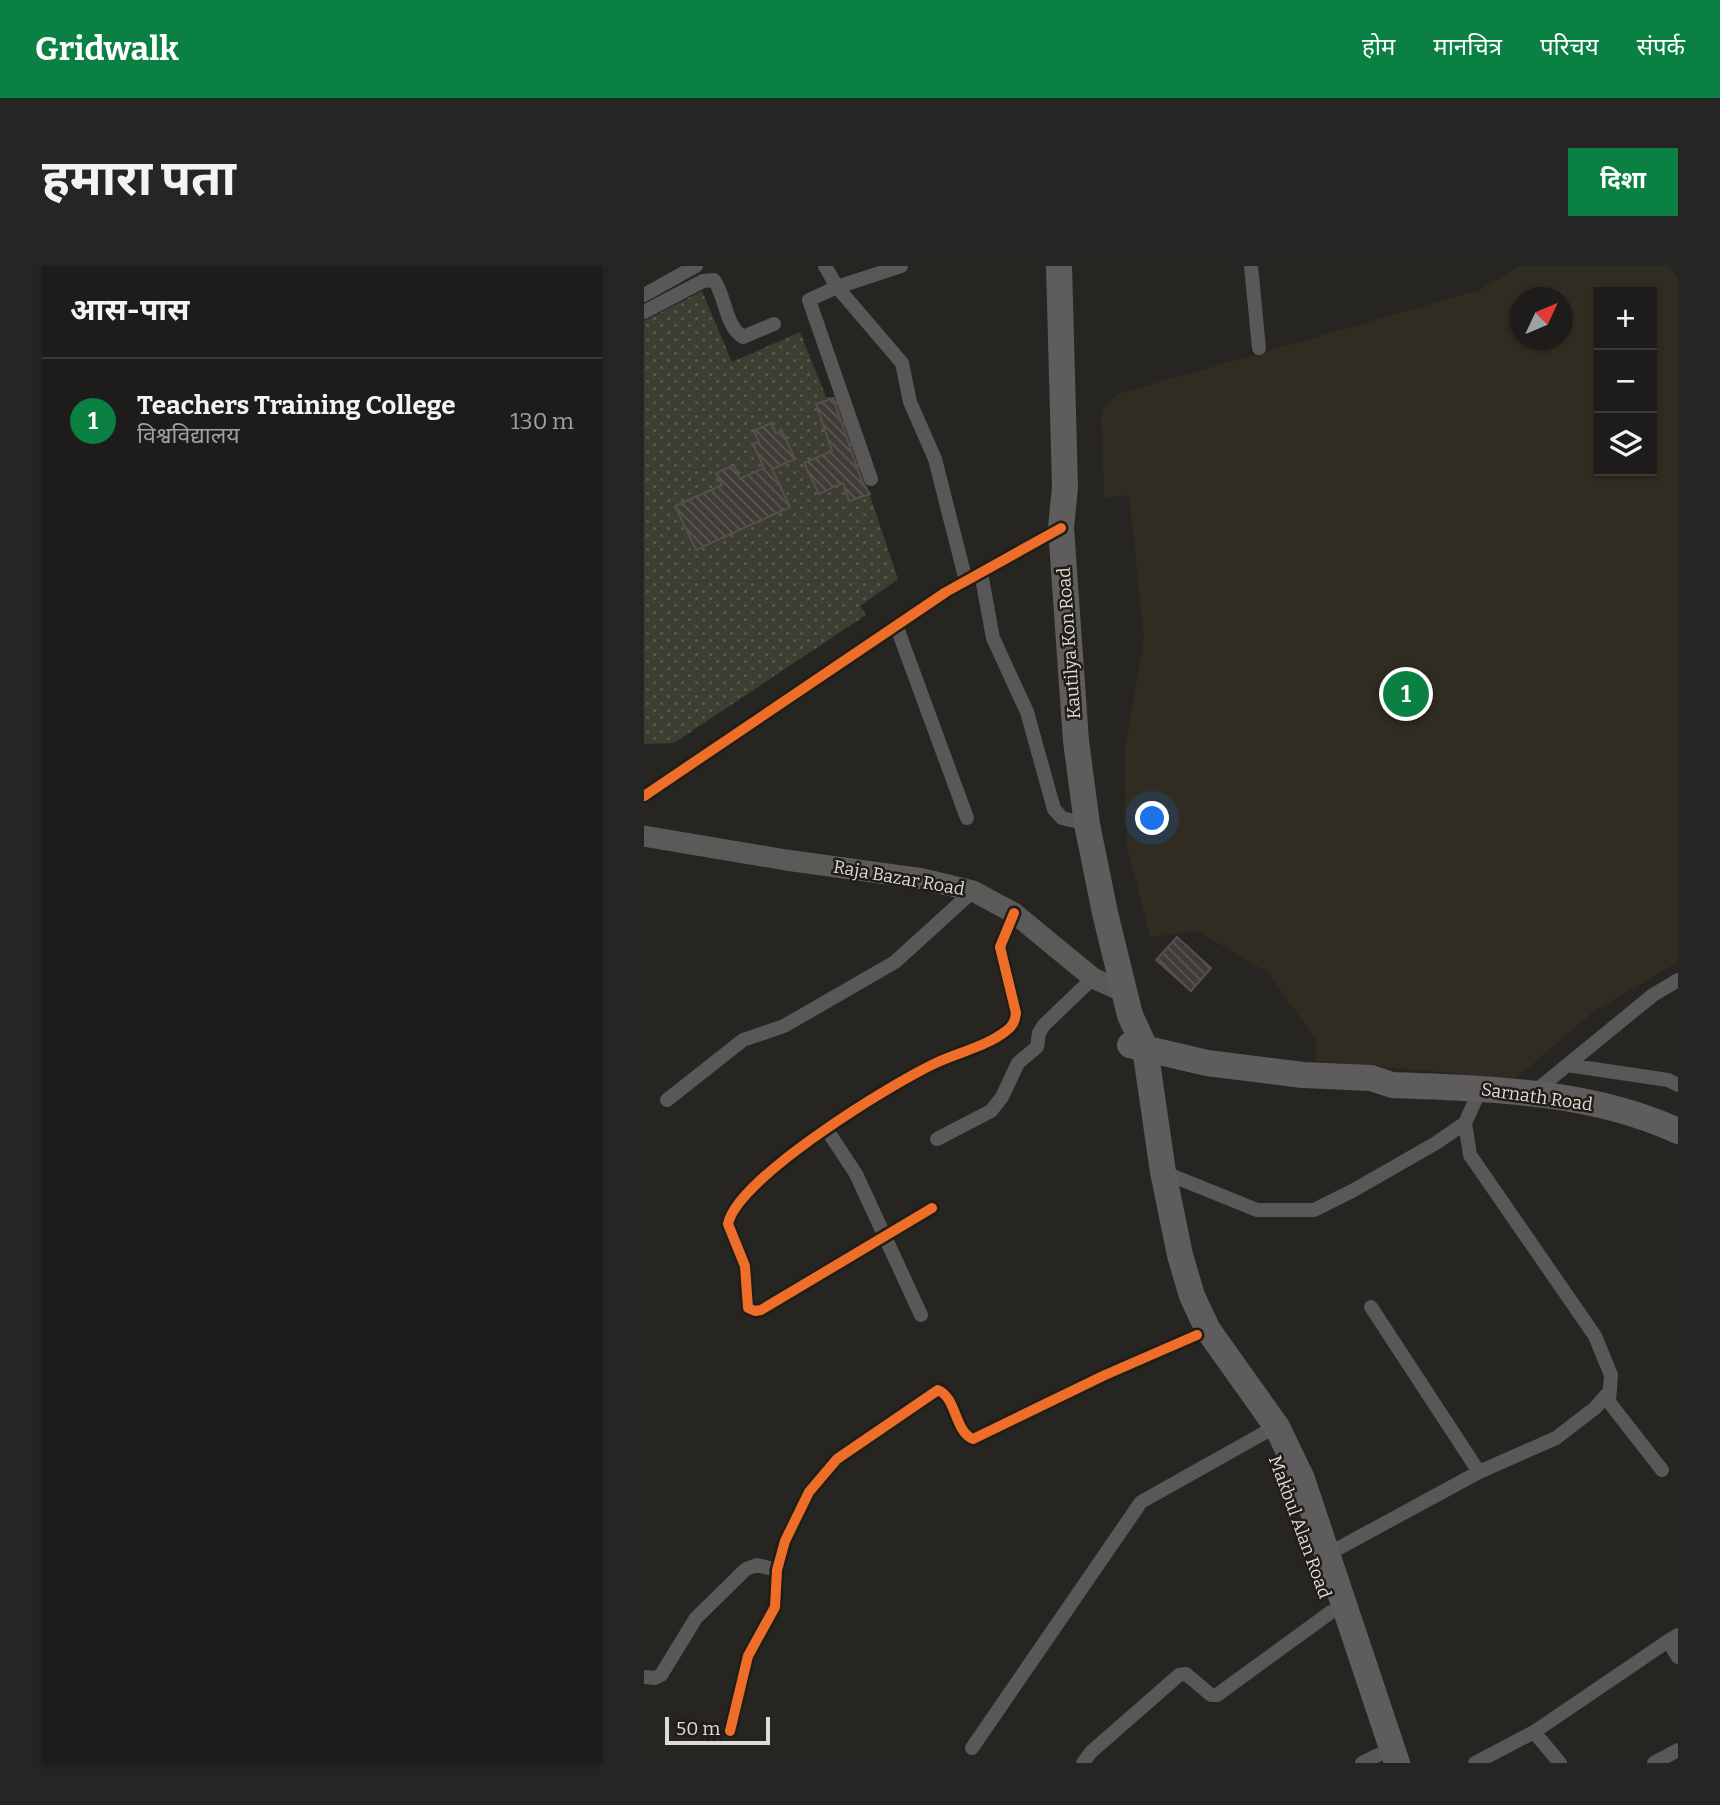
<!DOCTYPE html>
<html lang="hi">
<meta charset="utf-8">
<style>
:root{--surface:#1d1c1a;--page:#252523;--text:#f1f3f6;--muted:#a0a1a2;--line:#3b3a39;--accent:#0b8043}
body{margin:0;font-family:Bitter,"Noto Sans Devanagari",serif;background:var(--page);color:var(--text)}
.controls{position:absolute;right:21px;top:21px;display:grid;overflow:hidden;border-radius:0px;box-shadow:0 2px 5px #0004}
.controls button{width:63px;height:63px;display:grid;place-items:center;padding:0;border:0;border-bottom:2px solid var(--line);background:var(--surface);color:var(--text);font:35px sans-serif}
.compass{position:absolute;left:866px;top:21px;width:63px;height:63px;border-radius:50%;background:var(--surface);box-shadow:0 2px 5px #0004;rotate:46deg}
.scale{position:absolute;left:21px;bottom:18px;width:105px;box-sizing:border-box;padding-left:7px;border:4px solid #dddbd7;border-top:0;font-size:19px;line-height:24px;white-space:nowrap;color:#dddbd7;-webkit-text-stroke:5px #201d17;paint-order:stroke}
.you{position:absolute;left:509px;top:553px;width:24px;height:24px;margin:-18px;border:5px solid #fff;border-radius:50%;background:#1a73e8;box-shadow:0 0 0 10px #1a73e833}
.badge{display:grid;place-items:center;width:46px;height:46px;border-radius:50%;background:var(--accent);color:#fff;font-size:23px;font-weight:700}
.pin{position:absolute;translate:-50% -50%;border:4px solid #fff;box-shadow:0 2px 7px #0006}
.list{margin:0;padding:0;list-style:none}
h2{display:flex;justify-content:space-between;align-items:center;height:91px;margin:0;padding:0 28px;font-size:30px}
h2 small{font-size:23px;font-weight:400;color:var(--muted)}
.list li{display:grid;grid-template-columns:46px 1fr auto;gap:21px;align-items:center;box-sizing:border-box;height:126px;padding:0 28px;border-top:2px solid var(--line)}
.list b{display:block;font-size:26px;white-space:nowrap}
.list p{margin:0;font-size:23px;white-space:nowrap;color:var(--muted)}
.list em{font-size:23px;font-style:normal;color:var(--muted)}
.icon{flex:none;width:38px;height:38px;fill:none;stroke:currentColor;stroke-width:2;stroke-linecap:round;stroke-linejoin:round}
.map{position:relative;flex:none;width:1034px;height:1497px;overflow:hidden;border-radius:0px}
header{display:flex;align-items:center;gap:42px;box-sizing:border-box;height:98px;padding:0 35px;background:var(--accent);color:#fff}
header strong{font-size:33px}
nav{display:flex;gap:38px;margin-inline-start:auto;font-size:24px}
.intro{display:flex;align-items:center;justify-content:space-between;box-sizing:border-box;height:168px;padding:0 42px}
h1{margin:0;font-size:49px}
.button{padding:18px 32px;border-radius:0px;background:var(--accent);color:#fff;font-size:24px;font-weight:700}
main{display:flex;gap:42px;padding:0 42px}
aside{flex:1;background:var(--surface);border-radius:0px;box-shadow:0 2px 5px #0004}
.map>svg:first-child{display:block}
</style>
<header>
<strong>Gridwalk</strong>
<nav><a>होम</a><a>मानचित्र</a><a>परिचय</a><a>संपर्क</a></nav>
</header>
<div class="intro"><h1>हमारा पता</h1><a class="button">दिशा</a></div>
<main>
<aside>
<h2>आस-पास<small></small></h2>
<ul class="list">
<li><span class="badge">1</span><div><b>Teachers Training College</b><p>विश्वविद्यालय</p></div><em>130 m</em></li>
</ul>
</aside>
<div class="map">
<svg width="1034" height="1497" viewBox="0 0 1034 1497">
<defs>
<pattern id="park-dots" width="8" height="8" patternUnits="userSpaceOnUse" patternTransform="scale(1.75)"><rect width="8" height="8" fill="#3b3e30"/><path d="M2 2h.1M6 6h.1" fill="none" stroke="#57594d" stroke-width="1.8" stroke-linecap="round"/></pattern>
<pattern id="building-back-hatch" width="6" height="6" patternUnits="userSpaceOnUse" patternTransform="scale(1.75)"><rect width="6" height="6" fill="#403b36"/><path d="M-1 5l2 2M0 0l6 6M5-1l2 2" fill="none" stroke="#5b5752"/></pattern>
</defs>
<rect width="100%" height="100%" fill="#272522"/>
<path fill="#312c21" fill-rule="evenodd" d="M876,0H1025L1034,13V696L949,746L871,813L672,795V775L625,707L553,665L506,671L482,576L481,484L500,372L485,229L460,232L457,145L474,128L835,24ZM955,26H1008V205H955ZM876,32H918V74H876Z"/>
<path fill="url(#park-dots)" d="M58,25L88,96L156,66L182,131H193L254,313L216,340L222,349L30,477L0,478V55Z"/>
<path fill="url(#building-back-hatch)" stroke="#53504e" stroke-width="2" d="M189,132L218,216L226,228L205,235L199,217L175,228L160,197L188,185L172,138Z
M127,157L132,167L138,165L151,193L128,203L146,241L52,284L31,240L78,219L72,207L90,199L96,213L120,202L109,178L115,176L110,165Z
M533,671L567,702L547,725L512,694Z"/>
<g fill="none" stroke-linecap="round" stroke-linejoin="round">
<path stroke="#595757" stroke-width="14" d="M181,0L193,21L258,97L266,136L291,193L322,315
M607,0L615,82
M0,29L52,0
M0,46L59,15L70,14C82,31 81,60 99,71L130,58
M227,213L165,34L193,21L257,0
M337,307L349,372L383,446L410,543L418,552L443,558
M252,359L323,552
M0,530L302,326L417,262
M923,799L1024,814L1034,819
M837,822L821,857L826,889L951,1070L967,1109L965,1136L1018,1204
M889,827L1009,729L1034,714
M23,834L99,774L140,760L251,696L329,625
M183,864L212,908L277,1049
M293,873L347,845L358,831L374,797L393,781L395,767L400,759L449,712
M519,906L613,944H670L710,924L792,877L821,857
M288,942L117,1044L111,1045L104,1042L101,1000L84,958C93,912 250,816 294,796C316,786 343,780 362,765C369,760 371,755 372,747L356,681L370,647
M727,1041L835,1206
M684,1288L835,1206L912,1172L951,1142L966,1125
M1034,1369L1024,1375L1034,1391
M0,1411L11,1412L17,1409L52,1352L102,1303L113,1299L133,1304
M86,1465L104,1390L131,1341L133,1304L141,1275L165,1226L193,1193L294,1124C313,1132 310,1165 329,1173L461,1109L553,1069
M890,1466L916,1497
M328,1482L497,1236L620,1167
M439,1497L447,1486L535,1409L542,1408L567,1429H573L687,1346
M718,1497L734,1489
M831,1497L890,1466L1024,1375
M1010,1497L1034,1484"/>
<path stroke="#5b5a59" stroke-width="21" d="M0,570L142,594L279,613L329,625L370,647L449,712L480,726"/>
<path stroke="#5f5c5d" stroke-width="26" d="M415,0L421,221L417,262L432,475L443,558L461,647L486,749L501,782L519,906L536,989L548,1030L564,1064L633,1161L658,1213L753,1497
M486,779L563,797L659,809L727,812L748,819C845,823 944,824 1034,865"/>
<defs>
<path id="cycleway" d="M0,530L302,326L417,262
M288,942L117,1044L111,1045L104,1042L101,1000L84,958C93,912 250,816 294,796C316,786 343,780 362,765C369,760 371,755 372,747L356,681L370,647
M86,1465L104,1390L131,1341L133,1304L141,1275L165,1226L193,1193L294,1124C313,1132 310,1165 329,1173L461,1109L553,1069"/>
</defs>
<use href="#cycleway" stroke="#201d17" stroke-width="15"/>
<use href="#cycleway" stroke="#ee6e29" stroke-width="10"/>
</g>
<g text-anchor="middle" stroke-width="5" stroke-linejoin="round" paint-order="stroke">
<g font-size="18" fill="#dddbd7" stroke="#201d17">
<text transform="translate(425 377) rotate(-94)" y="6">Kautilya Kon Road</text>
<text transform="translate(255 612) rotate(10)" y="6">Raja Bazar Road</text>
<text transform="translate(893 831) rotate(8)" y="6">Sarnath Road</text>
<text transform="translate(656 1261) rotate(70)" y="6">Makbul Alan Road</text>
</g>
</g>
</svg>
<div class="controls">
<button>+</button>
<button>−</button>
<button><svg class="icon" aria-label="layers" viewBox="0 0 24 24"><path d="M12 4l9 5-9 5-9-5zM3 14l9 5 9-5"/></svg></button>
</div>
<svg class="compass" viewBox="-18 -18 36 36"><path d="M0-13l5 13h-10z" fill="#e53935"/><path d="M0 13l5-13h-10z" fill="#a0a1a2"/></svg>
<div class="scale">50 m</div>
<div class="you"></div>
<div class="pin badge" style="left:762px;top:428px">1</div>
</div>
</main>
